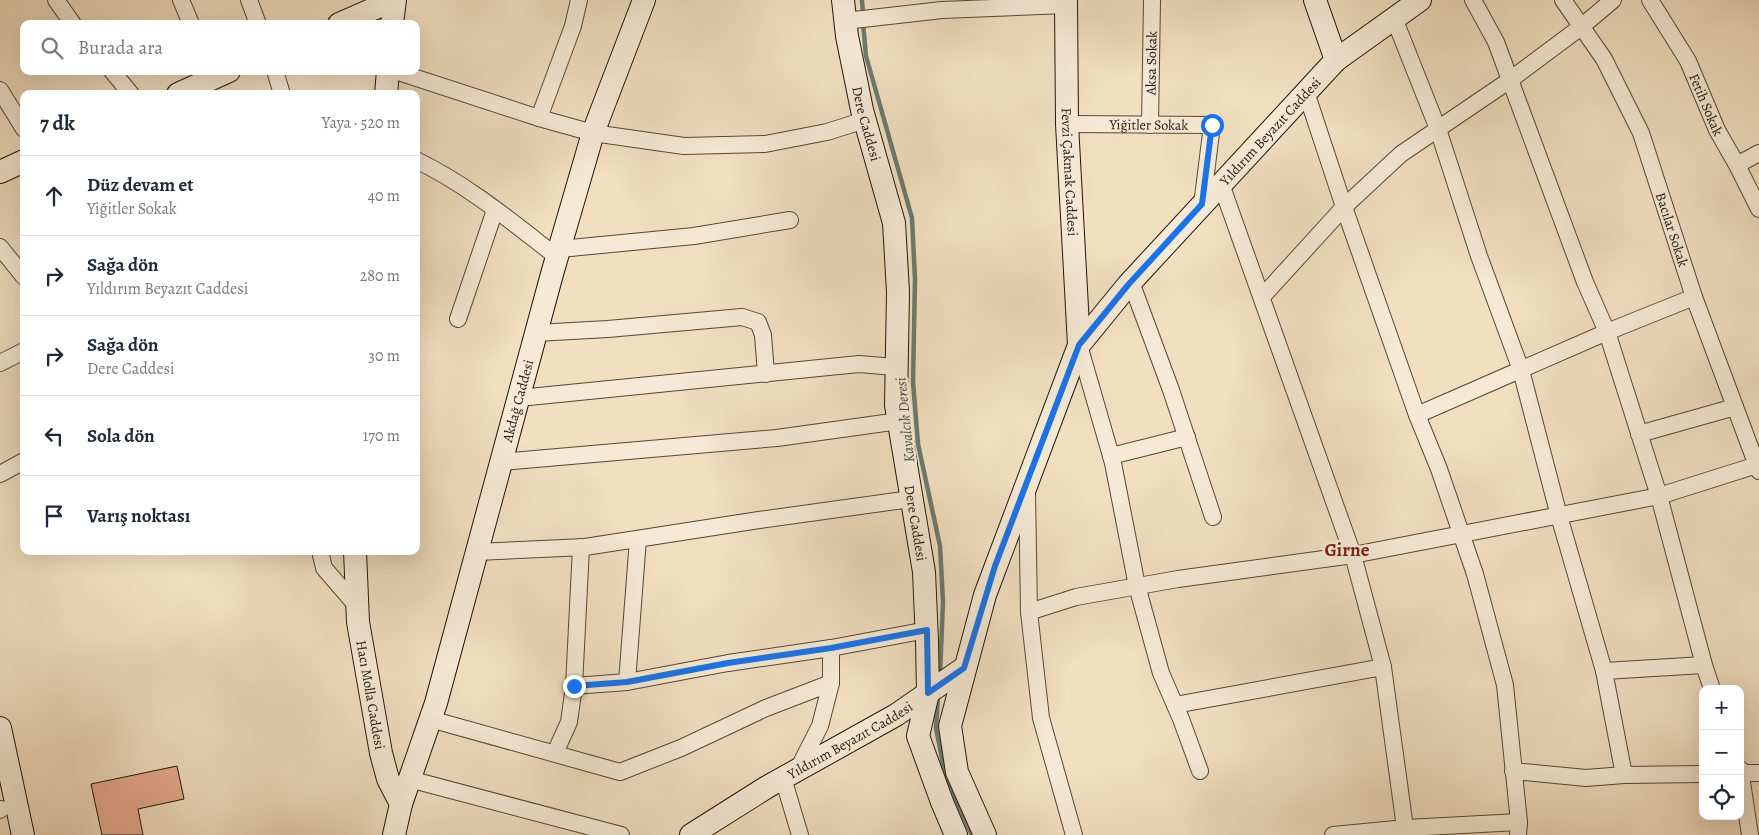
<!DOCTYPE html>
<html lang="tr">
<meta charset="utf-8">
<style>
:root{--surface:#fff;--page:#f6f6f7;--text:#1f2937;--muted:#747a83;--line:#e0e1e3}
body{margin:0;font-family:Alegreya,serif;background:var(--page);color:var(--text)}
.controls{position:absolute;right:15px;bottom:15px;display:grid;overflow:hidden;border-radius:10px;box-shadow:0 5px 20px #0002}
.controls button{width:45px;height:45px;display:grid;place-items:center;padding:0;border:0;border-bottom:1px solid var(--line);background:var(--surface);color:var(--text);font:25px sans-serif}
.stop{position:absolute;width:15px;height:15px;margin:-11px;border:4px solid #1a73e8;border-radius:50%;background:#fff}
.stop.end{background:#1a73e8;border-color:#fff;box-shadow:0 1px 5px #0008}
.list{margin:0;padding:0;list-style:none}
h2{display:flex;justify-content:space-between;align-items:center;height:65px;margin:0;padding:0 20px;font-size:21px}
h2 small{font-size:16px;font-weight:400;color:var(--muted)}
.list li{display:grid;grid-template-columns:32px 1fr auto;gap:15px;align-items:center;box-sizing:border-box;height:80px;padding:0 20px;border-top:1px solid var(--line)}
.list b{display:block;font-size:19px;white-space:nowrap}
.list p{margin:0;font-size:16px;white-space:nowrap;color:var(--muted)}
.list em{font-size:16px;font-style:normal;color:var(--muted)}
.icon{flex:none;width:28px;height:28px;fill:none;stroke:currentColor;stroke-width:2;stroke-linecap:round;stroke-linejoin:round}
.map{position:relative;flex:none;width:1759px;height:835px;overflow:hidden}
.search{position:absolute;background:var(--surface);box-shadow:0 5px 20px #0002;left:20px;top:20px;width:400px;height:55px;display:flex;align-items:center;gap:12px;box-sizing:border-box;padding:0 18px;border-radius:10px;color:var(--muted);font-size:19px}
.panel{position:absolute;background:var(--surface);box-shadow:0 5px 20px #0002;left:20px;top:90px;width:400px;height:465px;border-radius:10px}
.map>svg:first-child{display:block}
</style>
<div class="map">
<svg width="1759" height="835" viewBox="0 0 1759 835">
<rect width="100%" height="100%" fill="#f1dfc0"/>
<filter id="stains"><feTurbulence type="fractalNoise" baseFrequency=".004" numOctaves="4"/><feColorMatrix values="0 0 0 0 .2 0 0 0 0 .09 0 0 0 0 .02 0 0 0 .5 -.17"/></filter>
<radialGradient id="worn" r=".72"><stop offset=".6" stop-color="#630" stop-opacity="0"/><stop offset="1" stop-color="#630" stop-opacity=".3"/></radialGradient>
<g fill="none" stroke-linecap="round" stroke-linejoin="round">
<path stroke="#6a7a70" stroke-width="4.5" d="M862,0L863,15
M863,23L866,56L912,218L915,279L913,382L918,444L940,546L943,602L940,675
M938,696L936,728L945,774L972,835"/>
</g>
<path fill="#e6aa8f" stroke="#20160c" d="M177,766L184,799L138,809L143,835H102L91,784Z"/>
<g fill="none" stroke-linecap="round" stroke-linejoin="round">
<defs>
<g id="street">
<path d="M56,0L73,24"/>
<path d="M181,0L191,24"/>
<path d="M249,0L258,24"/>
<path d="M1473,0L1496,42L1585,282L1607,332L1659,496L1704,665L1712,689"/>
<path id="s1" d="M1563,0L1604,59L1641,133L1694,297L1759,471"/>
<path id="s2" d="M1650,0L1688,61L1717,130L1737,165L1759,209"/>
<path d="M1394,18L1438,129L1479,256L1521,370L1559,516L1604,671L1624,775"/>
<path d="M845,21L942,10L1066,5"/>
<path d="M112,71L131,94"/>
<path d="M275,71L282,94"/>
<path d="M395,71L539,118L593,133L684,146L765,144L827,132L865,120"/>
<path d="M0,90L24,129"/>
<path d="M1306,92L1344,207L1417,415L1439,469L1475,574L1505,685L1519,822L1518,835"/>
<path d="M539,118L573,26L579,0"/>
<path id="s3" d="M1067,124L1212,125L1202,205"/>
<path id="s4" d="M1150,125L1152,0"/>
<path d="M416,160C468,185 512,222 557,257"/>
<path d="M1737,165L1759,153"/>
<path d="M1221,184L1353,555L1383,667L1406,835"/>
<path d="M0,247L24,277"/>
<path d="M560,249L694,236L790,220"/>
<path d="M1131,282L1171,390L1213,517"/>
<path d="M1262,297L1344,207L1401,154L1510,80L1581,27L1613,0"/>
<path d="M458,319L495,210"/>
<path d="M536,333L608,329L742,317L758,322L763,335L766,374"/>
<path d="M1079,345L1113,463L1137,586L1161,673L1181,719L1200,771"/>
<path d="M0,363L24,351"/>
<path d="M519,398L859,364L895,367"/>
<path d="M1417,415L1607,332L1694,297"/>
<path d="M1639,434L1735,407"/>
<path d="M1111,456L1187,437"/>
<path d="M501,462L777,438L899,421"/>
<path d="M0,474L24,461"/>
<path d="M1027,491L1029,612L1041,718L1074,835"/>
<path d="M320,551L324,568L356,605"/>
<path d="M477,552L585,547L759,520L911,499"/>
<path d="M1029,612L1076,597L1178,579L1353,555L1659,496L1757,465"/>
<path d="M1604,671L1704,665"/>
<path d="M627,682L638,539"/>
<path d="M574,686L627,682L728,663L831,648L927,630"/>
<path d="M1175,705L1383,667"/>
<path d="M430,719L620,772L681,748L766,708L831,683"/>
<path d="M555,753L569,722L574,686L581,547"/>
<path d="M1740,769L1750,835"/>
<path d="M797,771L820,726L831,683V648"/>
<path d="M1513,771L1586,778L1624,775L1703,774"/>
<path d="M1740,773H1759"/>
<path d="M783,778L800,835"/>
<path d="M409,779L621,835"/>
<path d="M0,810L1,809"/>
<path d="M1333,835L1406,828L1519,822"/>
</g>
<g id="secondary">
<path id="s5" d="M843,0L847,36L862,110L894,223L898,292L896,405L924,572L927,641L928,693L918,736L942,802L956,835"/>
<path id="s6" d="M1066,0L1067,124L1079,345"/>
<path d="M1315,0L1336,60"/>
<path d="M339,24L394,0"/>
<path d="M392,24L395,0"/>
<path d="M178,94L229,71"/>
<path d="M386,94L388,71"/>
<path d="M0,172L24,161"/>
<path id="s7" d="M355,551L358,622L381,753L388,779L401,804L394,835"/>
<path d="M0,728L23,835"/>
<path id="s8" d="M401,804L436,703L552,274L593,133L644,0"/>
<path id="s9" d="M691,835L767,787L896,715L964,668"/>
<path id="s10" d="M985,835L957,772L950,726L985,595L1079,345L1128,285L1336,60L1420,0"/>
</g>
</defs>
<use href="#street" stroke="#544839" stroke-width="18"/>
<use href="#secondary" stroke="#20160c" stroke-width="24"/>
<use href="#street" stroke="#f6ead6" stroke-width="16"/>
<use href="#secondary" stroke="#f6ead6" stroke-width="22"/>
</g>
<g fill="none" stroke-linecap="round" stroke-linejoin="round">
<path stroke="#1a73e8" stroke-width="6" d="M574,686L627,682L728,663L831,648L927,630L928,693L964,668L995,566L1079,345L1128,285L1202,204L1212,125"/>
</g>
<g text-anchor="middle" stroke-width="5" stroke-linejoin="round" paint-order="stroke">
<g font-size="14" fill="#20160c" stroke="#f6ead6">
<text dy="5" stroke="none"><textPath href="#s4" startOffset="62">Aksa Sokak</textPath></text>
<text dy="5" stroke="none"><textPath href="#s2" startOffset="119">Fetih Sokak</textPath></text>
<text dy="5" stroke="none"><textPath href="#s5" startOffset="126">Dere Caddesi</textPath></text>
<text dy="5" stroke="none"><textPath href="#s3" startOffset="82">Yiğitler Sokak</textPath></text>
<text dy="5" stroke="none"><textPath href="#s10" startOffset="805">Yıldırım Beyazıt Caddesi</textPath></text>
<text dy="5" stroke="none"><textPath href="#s6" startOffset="172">Fevzi Çakmak Caddesi</textPath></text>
<text dy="5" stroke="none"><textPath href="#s1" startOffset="256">Bacılar Sokak</textPath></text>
<text dy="5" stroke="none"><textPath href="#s8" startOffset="420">Akdağ Caddesi</textPath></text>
<text dy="5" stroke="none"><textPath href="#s5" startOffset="531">Dere Caddesi</textPath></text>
<text dy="5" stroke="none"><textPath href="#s7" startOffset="145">Hacı Molla Caddesi</textPath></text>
<text dy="5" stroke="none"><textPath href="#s9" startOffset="185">Yıldırım Beyazıt Caddesi</textPath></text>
</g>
<g font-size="15" font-style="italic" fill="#4b5046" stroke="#f6ead6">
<text transform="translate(905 420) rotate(-96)" y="5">Kavalcık Deresi</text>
</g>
<g font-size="19" font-weight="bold" fill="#7a1f14" stroke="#f6ead6">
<text x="1347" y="556">Girne</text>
</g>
</g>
<rect width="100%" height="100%" filter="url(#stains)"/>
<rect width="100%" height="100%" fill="url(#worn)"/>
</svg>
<div class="controls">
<button>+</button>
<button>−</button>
<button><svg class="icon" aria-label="locate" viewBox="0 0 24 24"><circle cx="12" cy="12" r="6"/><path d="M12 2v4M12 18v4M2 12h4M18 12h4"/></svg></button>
</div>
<div class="stop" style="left:1212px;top:125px"></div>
<div class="stop end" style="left:574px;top:686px"></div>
<div class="search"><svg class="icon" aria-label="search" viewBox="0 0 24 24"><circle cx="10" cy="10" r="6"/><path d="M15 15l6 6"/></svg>Burada ara</div>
<section class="panel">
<h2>7 dk<small>Yaya · 520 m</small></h2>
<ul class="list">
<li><svg class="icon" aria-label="ahead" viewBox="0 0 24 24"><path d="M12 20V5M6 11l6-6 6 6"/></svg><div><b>Düz devam et</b><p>Yiğitler Sokak</p></div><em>40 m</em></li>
<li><svg class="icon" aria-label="right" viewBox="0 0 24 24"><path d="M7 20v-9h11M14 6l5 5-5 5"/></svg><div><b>Sağa dön</b><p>Yıldırım Beyazıt Caddesi</p></div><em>280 m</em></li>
<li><svg class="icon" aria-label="right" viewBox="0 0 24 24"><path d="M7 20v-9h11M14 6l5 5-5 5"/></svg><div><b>Sağa dön</b><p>Dere Caddesi</p></div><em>30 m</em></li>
<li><svg class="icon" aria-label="left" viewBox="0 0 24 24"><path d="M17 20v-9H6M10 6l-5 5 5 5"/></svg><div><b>Sola dön</b></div><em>170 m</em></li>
<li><svg class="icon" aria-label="arrive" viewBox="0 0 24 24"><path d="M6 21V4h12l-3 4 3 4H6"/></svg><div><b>Varış noktası</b></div></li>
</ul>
</section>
</div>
